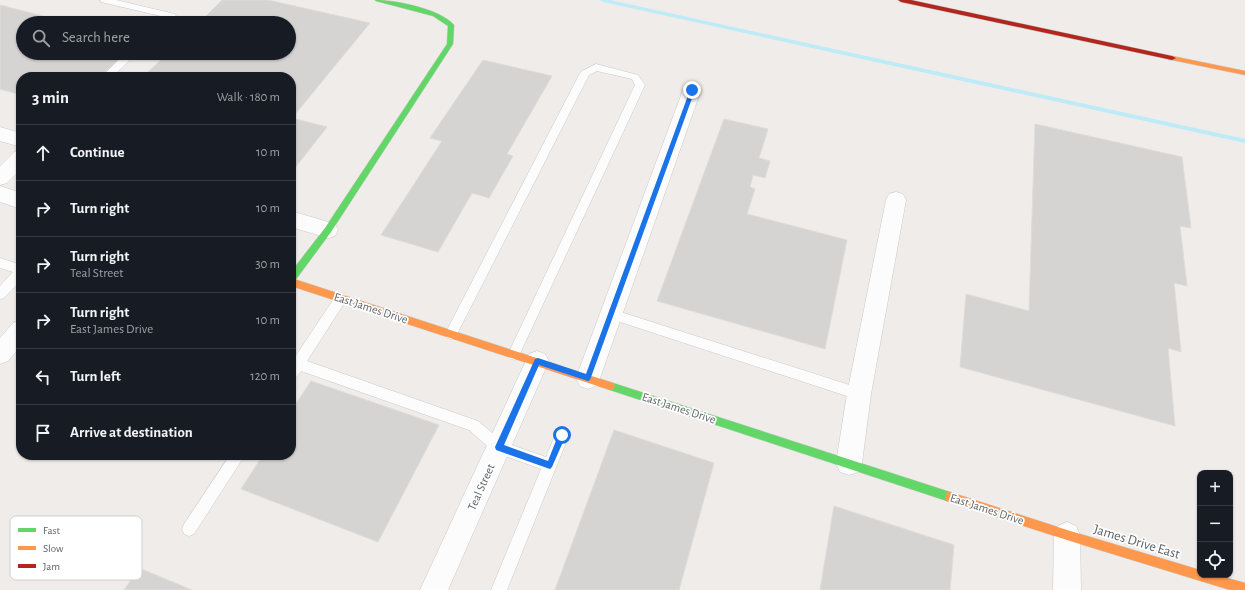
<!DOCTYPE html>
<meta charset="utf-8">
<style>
:root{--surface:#171b24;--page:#20242c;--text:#f1f3f6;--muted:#9ea1a6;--line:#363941}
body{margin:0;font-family:"Alegreya Sans",sans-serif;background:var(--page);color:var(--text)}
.controls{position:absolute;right:12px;bottom:12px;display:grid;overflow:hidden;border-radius:8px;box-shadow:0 1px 3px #0004}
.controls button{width:36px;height:36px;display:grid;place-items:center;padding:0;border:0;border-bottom:1px solid var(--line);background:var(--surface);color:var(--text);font:20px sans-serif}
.stop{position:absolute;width:12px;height:12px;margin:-9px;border:3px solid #1a73e8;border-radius:50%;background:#fff}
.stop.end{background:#1a73e8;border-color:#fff;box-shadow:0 1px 4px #0008}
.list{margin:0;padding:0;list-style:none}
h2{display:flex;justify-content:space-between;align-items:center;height:52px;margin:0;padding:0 16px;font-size:17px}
h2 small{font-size:13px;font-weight:400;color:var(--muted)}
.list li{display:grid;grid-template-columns:26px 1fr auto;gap:12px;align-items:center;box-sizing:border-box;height:56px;padding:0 16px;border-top:1px solid var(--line)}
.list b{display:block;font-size:15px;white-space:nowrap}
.list p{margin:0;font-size:13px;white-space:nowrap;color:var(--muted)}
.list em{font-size:13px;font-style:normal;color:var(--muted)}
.icon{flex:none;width:22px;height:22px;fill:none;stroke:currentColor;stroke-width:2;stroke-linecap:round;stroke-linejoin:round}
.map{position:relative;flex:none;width:1245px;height:590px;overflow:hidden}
.search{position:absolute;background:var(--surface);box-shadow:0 1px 3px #0004;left:16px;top:16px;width:280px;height:44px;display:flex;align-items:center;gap:10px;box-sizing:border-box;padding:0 14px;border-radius:22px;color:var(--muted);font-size:15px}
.panel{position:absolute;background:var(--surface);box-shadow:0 1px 3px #0004;left:16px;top:72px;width:280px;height:388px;border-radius:16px}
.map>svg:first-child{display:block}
</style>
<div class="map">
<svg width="1245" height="590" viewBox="0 0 1245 590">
<rect width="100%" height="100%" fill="#efece9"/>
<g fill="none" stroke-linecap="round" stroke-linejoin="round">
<path fill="#beebf8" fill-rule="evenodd" d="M600,0H610L1245,139V143L603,2Z"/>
</g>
<path fill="#d6d4d3" stroke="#dedbd8" d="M222,0H268L370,23L292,118L327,127L291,173V77H143L168,53H289V23H199Z
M0,5L70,23H23V53H125L99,77H21V95L0,89Z
M483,60L552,76L507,154L513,156L489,198L472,193L438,252L381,235L442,141L430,138Z
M724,119L768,129L759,158L770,161L765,178L753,175L750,187L755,189L747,214L847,240L825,349L657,301Z
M1035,124L1182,157L1191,228L1180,226L1187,286L1174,283L1181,352L1168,348L1175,426L960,367L966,294L1029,311Z
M311,381L439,425L378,542L241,489L263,455H291V411Z
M614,430L714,463L679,590H555Z
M834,506L954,545L950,590H820Z
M139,568L192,590H124Z"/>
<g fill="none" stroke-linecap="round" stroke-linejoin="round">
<defs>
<path id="lane" d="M100,0H116L175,14L176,16L170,23H160L165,17L101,2Z
M126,53H137L112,77H101Z
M596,64L638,75L645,85L518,358L514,360L510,358L508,354L635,85L632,79L597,71L589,75L455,338L451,339L447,338L445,334L447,330L580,73L582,71Z
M0,258L21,265V280L4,298L0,299V286L13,272L0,268Z
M341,293L345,294L347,298L345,302L307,361L478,421L503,442L546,457L557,430L562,429L567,430L569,435L507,590H491L541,469L494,452L469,430L301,371L296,378L291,380V363L337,294Z
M611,309L859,388L864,390L866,394L864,398L859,400L611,319L607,318L605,314L607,310Z
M230,455H245L194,534L189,536L184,534L182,529L184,524Z"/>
<path id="street" d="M692,84L698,86L701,90L600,378L596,386L588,389L580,386L576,378L683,90L686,86Z
M0,127L21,133V147L0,141Z
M21,150V169L7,183L0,185V166L14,152Z
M0,186L21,193V209L0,202Z
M896,192L903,194L906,200L871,394L862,463L858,472L849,475L840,472L836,463L847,394L886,200L889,194Z
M291,211L335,224L338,230L335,236L328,238L291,227Z
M21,320V346L8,361L0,364V338L13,323Z
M537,351L545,354L549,361L448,590H420L529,354Z
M1067,522L1076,526L1080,535L1081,590H1053L1054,535L1058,526Z"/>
<path id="fast" d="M375,0C396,0 440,9 454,25L453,44L331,232L294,282L291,283V272L325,228L447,44L448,26L433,16L376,1Z
M610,382L950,492L954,493L955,497L954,501L950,502L610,390L607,389L605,386L607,383Z"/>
<path id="slow" d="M1169,56H1172L1245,71V75L1172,60H1169Z
M291,278L610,382L613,383L615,386L613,389L610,390L291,286Z
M950,492L1067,530L1200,570V575H1217L1245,583V590H1230L1067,540L950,502L946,501L945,497L946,493Z"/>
<path id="jam" d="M898,0H911L1172,56L1176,58L1172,60L901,2Z"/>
</defs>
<use href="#lane" stroke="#cacaca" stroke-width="1"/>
<use href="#street" stroke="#cacaca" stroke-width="1"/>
<use href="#fast" stroke="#cacaca" stroke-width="1"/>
<use href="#slow" stroke="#cacaca" stroke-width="1"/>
<use href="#jam" stroke="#cacaca" stroke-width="1"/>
<use href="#lane" fill="#fdfcfc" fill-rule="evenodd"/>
<use href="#street" fill="#fdfcfc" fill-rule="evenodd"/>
<use href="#fast" fill="#63d668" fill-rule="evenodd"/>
<use href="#slow" fill="#ff974d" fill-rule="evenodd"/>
<use href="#jam" fill="#b3261e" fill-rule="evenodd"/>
</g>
<path fill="#1a73e8" d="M692,88L695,90L590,380L588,381L539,365L504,445L548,461L559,433H564L566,435L552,467L550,469L496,450L495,447L535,359L538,358L586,374L690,90Z"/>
<g text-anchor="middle" stroke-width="3.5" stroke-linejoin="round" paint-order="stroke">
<g font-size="12" fill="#5e6468" stroke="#fff">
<text transform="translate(371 308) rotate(18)" y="4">East James Drive</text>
<text transform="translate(679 408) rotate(18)" y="4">East James Drive</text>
<text transform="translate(481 487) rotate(-66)" y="4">Teal Street</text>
<text transform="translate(987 509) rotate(18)" y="4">East James Drive</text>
</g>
<g font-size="14" fill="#5e6468" stroke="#fff">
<text transform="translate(1137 541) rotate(17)" y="5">James Drive East</text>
</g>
</g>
<rect x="10" y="516" width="132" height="64" rx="6" fill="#fff" stroke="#cfd0d2" stroke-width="1"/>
<rect x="18" y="528" width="18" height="4" fill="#63d668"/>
<rect x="18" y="546" width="18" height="4" fill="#ff974d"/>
<rect x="18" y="564" width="18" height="4" fill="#b3261e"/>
<g font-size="11" fill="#5e6468">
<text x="43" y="534">Fast</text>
<text x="43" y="552">Slow</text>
<text x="43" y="570">Jam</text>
</g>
</svg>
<div class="controls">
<button>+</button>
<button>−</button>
<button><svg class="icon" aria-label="locate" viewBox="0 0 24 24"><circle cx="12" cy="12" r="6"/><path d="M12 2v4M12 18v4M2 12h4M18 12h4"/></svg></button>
</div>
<div class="stop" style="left:562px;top:435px"></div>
<div class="stop end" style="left:692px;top:90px"></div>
<div class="search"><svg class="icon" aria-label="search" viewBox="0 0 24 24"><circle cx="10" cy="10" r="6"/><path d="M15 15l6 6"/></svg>Search here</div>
<section class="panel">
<h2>3 min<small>Walk · 180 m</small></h2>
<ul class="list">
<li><svg class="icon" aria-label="ahead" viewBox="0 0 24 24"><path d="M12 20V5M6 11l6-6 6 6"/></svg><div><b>Continue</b></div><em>10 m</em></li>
<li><svg class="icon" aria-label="right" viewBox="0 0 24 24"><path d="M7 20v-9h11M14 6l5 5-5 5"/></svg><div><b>Turn right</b></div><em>10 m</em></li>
<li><svg class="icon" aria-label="right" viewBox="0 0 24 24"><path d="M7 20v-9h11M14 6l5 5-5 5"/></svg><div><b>Turn right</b><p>Teal Street</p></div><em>30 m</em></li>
<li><svg class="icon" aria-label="right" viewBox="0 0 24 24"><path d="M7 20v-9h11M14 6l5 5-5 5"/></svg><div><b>Turn right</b><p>East James Drive</p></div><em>10 m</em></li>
<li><svg class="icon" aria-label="left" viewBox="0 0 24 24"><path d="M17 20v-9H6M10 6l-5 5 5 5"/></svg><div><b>Turn left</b></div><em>120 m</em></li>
<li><svg class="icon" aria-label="arrive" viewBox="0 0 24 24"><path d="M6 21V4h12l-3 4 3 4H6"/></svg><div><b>Arrive at destination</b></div></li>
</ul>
</section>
</div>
